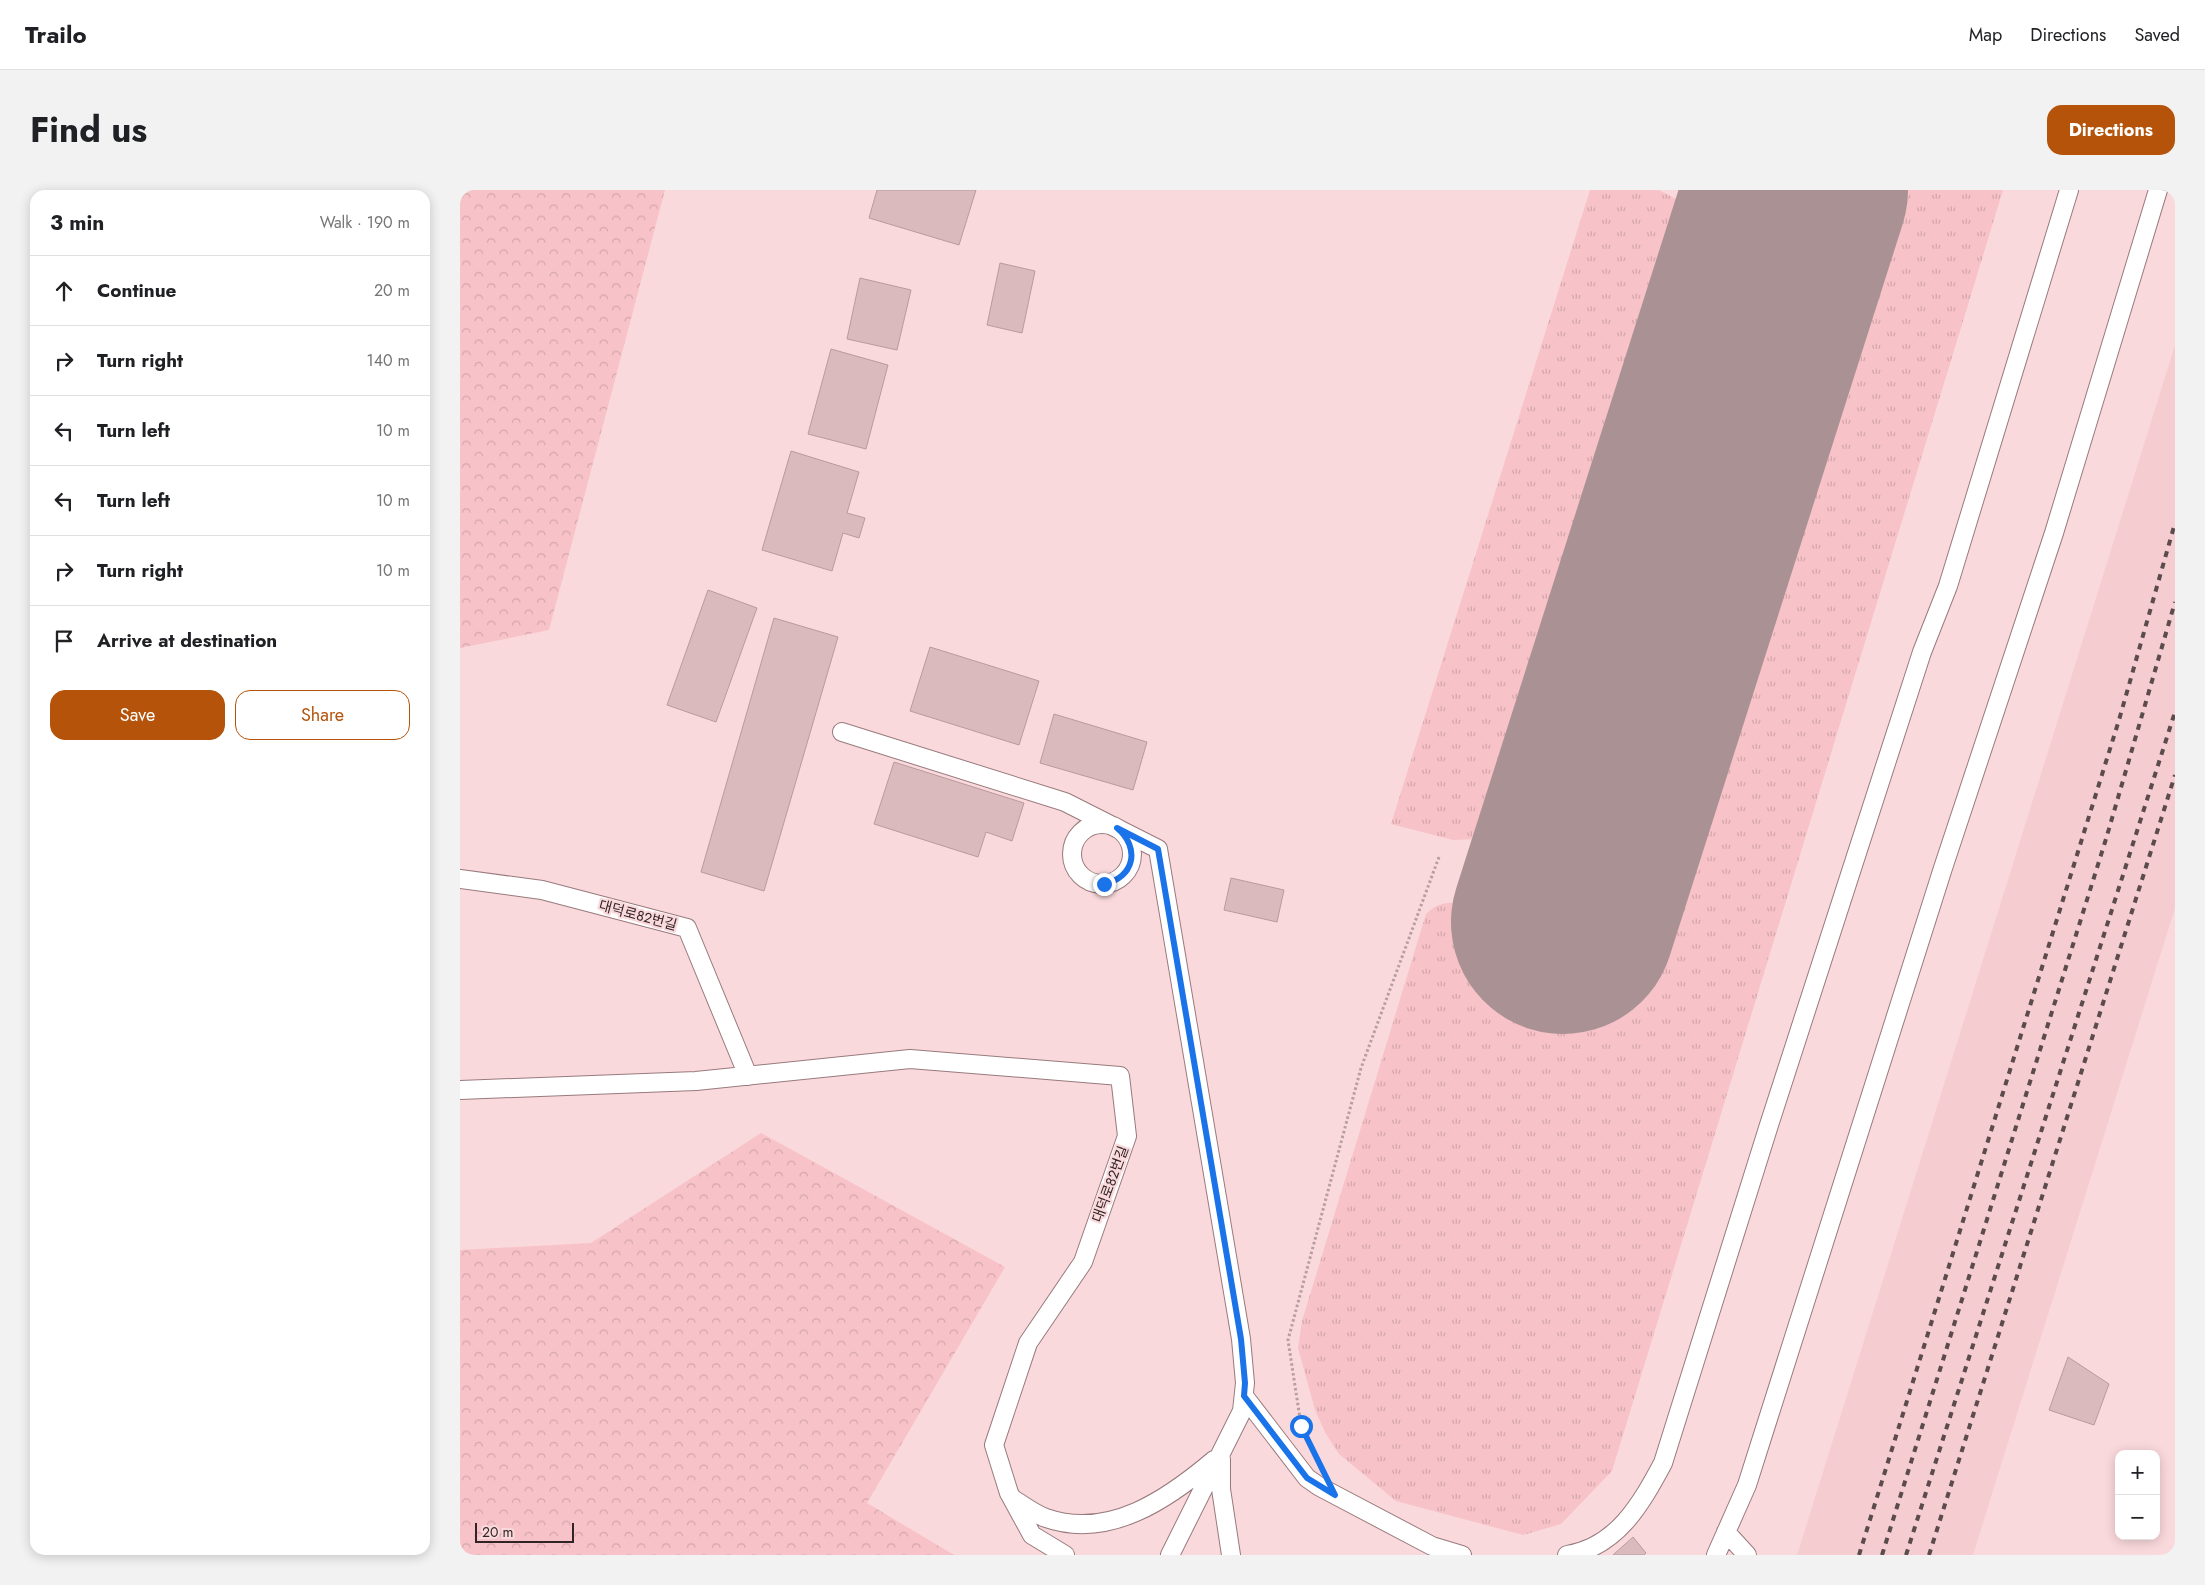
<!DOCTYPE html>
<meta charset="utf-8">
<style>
:root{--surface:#fff;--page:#f2f2f2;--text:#202124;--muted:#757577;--line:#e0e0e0;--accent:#b45309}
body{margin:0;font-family:Jost,"Noto Sans KR",sans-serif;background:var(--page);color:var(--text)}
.controls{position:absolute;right:15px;bottom:15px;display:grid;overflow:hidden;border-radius:10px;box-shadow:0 2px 12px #0003}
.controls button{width:45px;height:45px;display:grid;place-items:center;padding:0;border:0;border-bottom:1px solid var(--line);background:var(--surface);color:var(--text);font:25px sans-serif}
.scale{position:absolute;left:15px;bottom:12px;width:99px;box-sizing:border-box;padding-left:5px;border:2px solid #302425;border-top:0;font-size:14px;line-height:18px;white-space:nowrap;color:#302425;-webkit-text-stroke:4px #fad9dc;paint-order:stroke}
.stop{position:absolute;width:15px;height:15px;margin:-11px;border:4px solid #1a73e8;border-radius:50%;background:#fff}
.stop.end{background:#1a73e8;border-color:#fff;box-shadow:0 1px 5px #0008}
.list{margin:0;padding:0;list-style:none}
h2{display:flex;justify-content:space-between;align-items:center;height:65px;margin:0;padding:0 20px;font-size:21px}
h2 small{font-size:16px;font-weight:400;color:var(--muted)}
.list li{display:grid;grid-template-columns:32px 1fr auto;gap:15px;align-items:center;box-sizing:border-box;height:70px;padding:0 20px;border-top:1px solid var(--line)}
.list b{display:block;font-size:19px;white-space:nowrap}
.list em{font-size:16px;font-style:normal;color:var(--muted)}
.actions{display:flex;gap:10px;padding:15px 20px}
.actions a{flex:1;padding:11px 0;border:1px solid var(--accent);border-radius:15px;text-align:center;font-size:18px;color:var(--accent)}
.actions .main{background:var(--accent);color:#fff}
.icon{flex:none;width:28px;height:28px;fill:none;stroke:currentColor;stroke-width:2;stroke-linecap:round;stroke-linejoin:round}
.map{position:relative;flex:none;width:1715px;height:1365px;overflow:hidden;border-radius:15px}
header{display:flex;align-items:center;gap:30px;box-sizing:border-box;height:70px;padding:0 25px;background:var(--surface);border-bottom:1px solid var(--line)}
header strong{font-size:24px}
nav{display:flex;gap:28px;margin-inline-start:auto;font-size:18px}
.intro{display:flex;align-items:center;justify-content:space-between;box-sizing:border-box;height:120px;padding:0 30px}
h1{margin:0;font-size:35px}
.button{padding:12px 22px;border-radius:15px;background:var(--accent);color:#fff;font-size:18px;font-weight:700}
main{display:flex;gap:30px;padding:0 30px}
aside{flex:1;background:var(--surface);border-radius:15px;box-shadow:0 2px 12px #0003}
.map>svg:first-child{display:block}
</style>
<header>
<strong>Trailo</strong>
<nav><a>Map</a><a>Directions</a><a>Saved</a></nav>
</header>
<div class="intro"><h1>Find us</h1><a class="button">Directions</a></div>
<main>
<aside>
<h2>3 min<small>Walk · 190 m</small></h2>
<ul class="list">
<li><svg class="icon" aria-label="ahead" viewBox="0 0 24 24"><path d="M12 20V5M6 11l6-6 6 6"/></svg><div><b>Continue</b></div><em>20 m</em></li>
<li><svg class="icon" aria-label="right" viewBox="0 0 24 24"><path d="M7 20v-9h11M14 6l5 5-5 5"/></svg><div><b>Turn right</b></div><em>140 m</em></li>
<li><svg class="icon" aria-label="left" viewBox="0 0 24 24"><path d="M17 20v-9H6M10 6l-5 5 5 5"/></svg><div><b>Turn left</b></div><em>10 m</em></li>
<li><svg class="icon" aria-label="left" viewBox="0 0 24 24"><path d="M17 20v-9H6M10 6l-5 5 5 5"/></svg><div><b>Turn left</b></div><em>10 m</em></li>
<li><svg class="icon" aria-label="right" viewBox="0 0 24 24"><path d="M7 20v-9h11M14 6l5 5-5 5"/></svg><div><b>Turn right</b></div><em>10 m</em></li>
<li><svg class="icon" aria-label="arrive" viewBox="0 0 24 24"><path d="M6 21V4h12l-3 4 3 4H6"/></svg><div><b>Arrive at destination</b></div></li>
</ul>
<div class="actions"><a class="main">Save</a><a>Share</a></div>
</aside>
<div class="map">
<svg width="1715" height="1365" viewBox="0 0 1715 1365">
<defs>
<pattern id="grass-tufts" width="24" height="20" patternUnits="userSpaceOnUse" patternTransform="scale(1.25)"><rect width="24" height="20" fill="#f7c2c8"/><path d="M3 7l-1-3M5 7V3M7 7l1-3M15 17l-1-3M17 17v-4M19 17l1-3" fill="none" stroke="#d4a7ac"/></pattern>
<pattern id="forest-crowns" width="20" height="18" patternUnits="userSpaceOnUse" patternTransform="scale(1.25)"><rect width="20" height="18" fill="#f7c2c8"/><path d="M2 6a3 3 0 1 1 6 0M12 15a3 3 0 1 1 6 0" fill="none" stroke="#d4a7ac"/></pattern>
</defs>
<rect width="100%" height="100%" fill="#fad9dc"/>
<path fill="#f5ccd0" d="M1715,155V718L1513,1365H1337Z"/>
<path fill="url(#grass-tufts)" d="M1130,0H1199L1216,9L1233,32L1247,65V92L1081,606L1064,628L1042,640L1017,649L993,650L931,634Z
M1377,0H1543L1152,1281L1101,1334L1063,1345L936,1311L879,1264L866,1244L855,1220L838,1158L842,1131L966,724C977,713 986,712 1002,713L1140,765Z"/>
<path fill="url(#forest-crowns)" d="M0,0H205L89,440L0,458Z
M301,943L545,1077L407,1313L494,1365H0V1060L131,1053Z"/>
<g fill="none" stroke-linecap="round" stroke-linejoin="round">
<path stroke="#aa9294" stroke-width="224" d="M1103,732L1336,0"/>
</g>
<path fill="#dababd" stroke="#b99a9d" d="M417,0H516L499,55L409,28Z
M540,73L575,81L562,143L527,135Z
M400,88L451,100L437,160L387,149Z
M371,159L428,175L406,259L348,244Z
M331,261L399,282L387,323L405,328L399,348L383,343L372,381L302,360Z
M248,400L297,418L256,532L207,515Z
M314,428L378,447L304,701L241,682Z
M470,457L579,491L559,555L450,521Z
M594,524L687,552L673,600L580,573Z
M434,572L564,613L552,651L526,642L518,667L414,634Z
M771,688L824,700L817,732L764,720Z
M1608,1167L1649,1194L1634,1235L1589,1220Z
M1173,1347L1186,1363L1184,1365H1153Z"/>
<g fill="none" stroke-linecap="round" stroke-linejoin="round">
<defs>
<path id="lane" d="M382,542L605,612L698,659L781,1149L785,1193L782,1221L710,1365
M612 664a30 30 0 1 1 60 0a30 30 0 1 1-60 0Z
M0,689L82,700L227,738L288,886
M0,900L236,891L450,869L660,886L667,946L623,1072L568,1153L534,1255L549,1303L572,1345L605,1365
M784,1206L847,1288L860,1297L972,1356L1002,1365
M761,1269V1299L771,1365
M553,1309C563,1315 574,1324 586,1328C649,1350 708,1309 754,1270
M1266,1342L1287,1365
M1107,1365C1157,1357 1181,1314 1203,1273L1309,935L1462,462L1488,396L1609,0
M1256,1365L1287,1295L1483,678L1594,343L1698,0"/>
</defs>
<use href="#lane" stroke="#987a7d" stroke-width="20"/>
<path stroke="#b89ea0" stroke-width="3" stroke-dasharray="2.5 2.5" stroke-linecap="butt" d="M841,1235L828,1150L901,878L979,667"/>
<use href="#lane" stroke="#fff" stroke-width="18"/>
<path stroke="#5b4b4c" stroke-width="4" stroke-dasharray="6 6" stroke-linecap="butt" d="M1399,1365L1659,530L1715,333
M1422,1365L1646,649L1715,412
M1446,1365L1715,522
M1469,1365L1715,585"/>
</g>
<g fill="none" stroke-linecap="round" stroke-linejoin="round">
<path stroke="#1a73e8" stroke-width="6" d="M644,694C674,688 681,658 657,638L698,659L781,1149L785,1193L784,1206L847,1288L875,1305L841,1236"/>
</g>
<g text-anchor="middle" stroke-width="4.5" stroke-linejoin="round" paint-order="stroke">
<g font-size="14" fill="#302425" stroke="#fad9dc">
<text transform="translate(178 725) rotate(15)" y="5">대덕로82번길</text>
<text transform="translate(650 994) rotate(-70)" y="5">대덕로82번길</text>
</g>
</g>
</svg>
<div class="controls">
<button>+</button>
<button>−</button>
</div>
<div class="scale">20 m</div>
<div class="stop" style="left:841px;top:1236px"></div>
<div class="stop end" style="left:644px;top:694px"></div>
</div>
</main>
